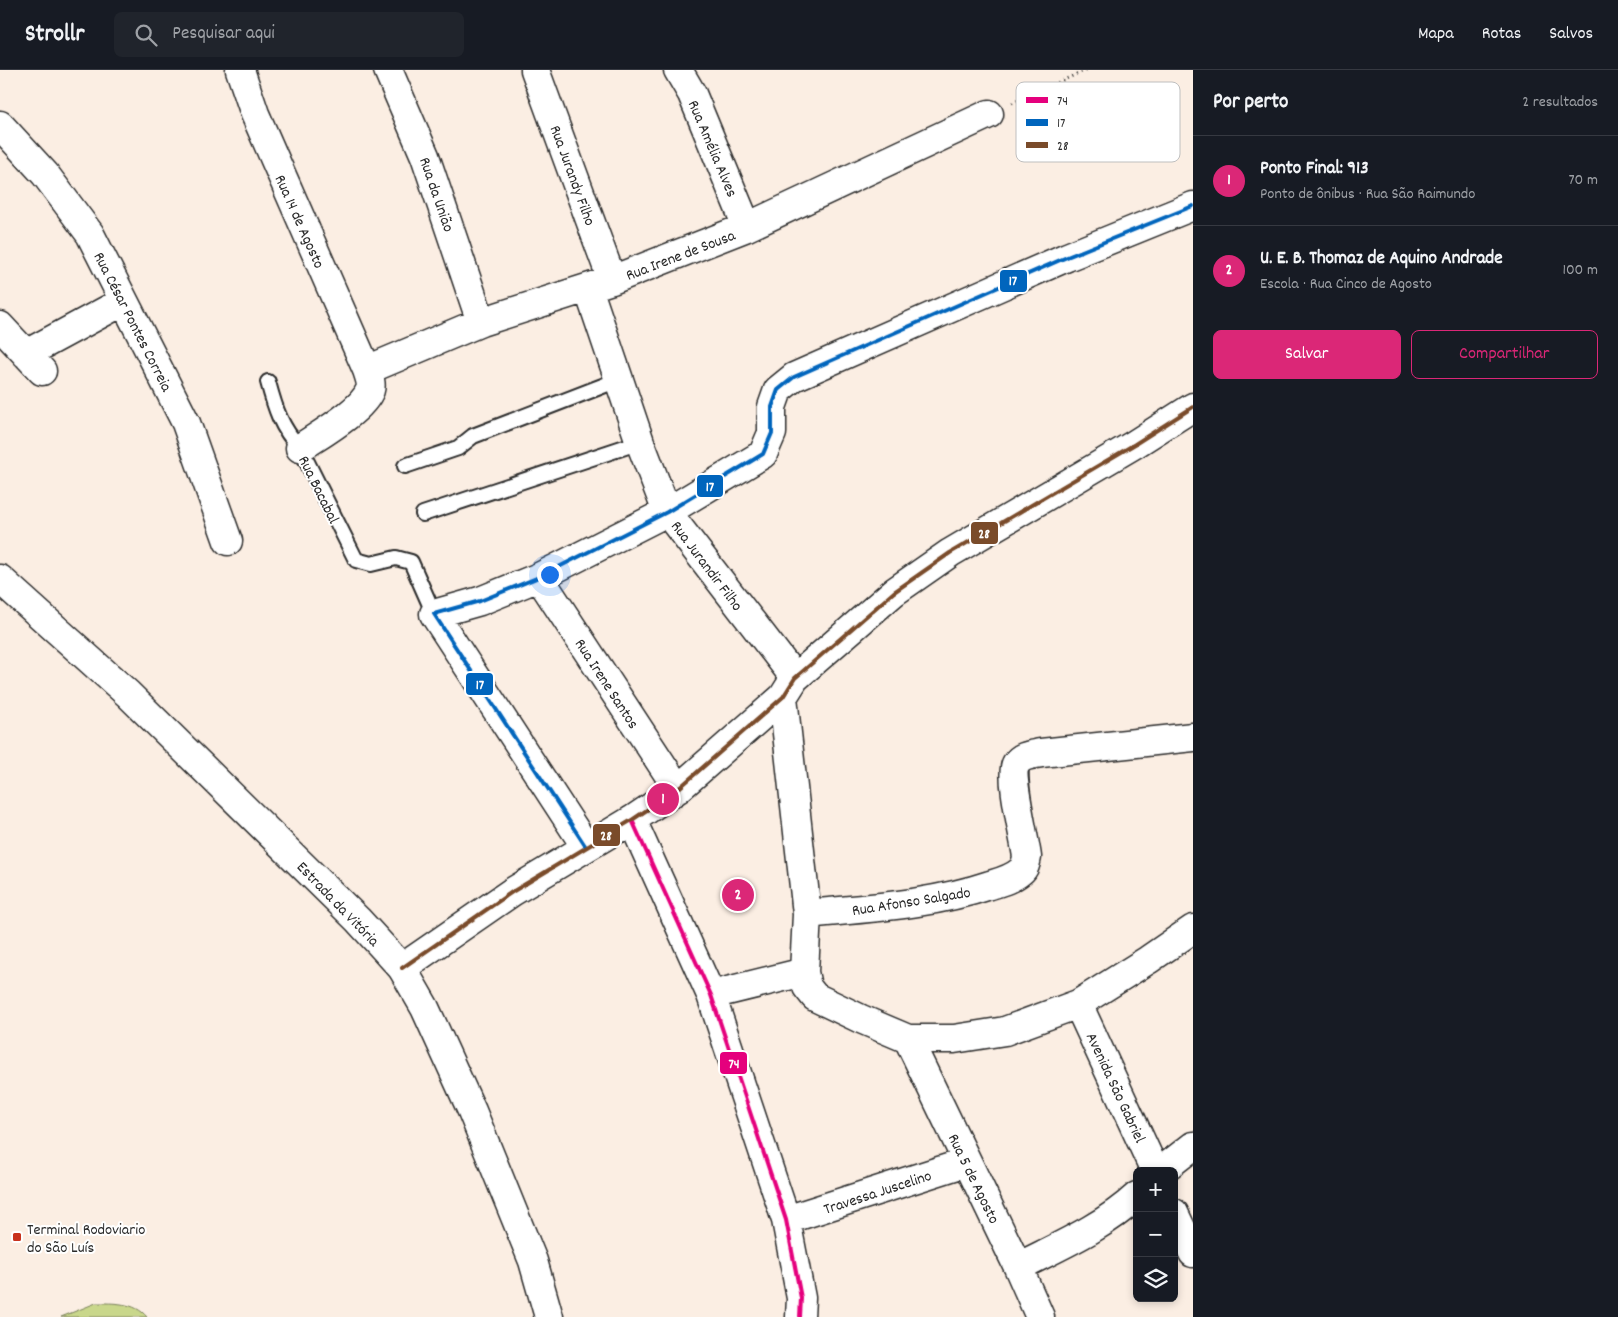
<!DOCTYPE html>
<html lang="pt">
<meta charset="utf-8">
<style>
:root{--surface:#171b24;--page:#20242c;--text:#f1f3f6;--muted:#9ea1a6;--line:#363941;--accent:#db2777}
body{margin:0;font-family:Dekko,sans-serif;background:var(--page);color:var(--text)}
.controls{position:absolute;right:15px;bottom:15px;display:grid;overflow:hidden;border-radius:8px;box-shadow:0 2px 8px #0003}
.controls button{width:45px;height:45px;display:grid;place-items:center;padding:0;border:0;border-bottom:1px solid var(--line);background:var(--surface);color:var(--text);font:25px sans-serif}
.you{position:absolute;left:549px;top:504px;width:18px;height:18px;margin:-12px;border:4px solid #fff;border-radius:50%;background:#1a73e8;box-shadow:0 0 0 8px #1a73e833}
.badge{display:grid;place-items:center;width:32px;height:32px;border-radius:50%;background:var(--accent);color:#fff;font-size:16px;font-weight:700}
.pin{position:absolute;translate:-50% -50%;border:2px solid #fff;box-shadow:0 1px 5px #0006}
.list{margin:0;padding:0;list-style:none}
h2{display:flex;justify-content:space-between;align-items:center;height:65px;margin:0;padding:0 20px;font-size:21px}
h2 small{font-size:16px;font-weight:400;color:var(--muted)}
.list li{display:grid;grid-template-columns:32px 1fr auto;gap:15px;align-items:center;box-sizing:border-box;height:90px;padding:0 20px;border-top:1px solid var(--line)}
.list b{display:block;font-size:19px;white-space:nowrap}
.list p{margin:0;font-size:16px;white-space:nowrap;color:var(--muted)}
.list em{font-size:16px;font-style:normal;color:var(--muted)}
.actions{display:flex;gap:10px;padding:15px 20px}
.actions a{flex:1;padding:11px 0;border:1px solid var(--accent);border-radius:8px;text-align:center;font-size:18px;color:var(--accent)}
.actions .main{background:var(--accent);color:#fff}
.icon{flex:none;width:28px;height:28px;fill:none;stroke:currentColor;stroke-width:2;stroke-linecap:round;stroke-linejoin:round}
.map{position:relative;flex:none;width:1193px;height:1247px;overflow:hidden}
header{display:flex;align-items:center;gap:30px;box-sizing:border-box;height:70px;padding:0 25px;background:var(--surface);border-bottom:1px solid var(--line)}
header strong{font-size:24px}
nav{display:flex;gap:28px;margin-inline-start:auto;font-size:18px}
.search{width:350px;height:45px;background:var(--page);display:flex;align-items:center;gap:12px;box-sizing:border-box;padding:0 18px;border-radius:8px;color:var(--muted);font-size:19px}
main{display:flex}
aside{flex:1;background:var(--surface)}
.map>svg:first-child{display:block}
</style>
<header>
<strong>Strollr</strong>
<div class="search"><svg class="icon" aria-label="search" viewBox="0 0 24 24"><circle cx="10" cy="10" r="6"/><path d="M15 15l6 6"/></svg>Pesquisar aqui</div>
<nav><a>Mapa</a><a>Rotas</a><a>Salvos</a></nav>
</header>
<main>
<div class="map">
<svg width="1193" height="1247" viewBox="0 0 1193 1247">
<rect width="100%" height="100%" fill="#fbeee3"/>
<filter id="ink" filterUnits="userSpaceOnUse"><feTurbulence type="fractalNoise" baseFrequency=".02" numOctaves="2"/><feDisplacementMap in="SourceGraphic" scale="10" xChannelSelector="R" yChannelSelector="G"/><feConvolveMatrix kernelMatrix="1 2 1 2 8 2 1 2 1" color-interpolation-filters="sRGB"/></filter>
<g filter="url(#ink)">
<path fill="#c9d78b" stroke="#7a815b" d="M96,1233C113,1233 135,1232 147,1247H61Z"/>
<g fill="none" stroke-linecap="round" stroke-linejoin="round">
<defs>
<path id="service" d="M268,312C275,338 281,358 300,378L356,490L371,494L396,488L411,492L434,544
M405,396L458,378L473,366L618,310
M423,444L640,372"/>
<path id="minor" d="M240,0L255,44L367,300
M388,0L425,86L481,252
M535,0L612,210
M678,0L692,24L747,157
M0,55L45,104L90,164L186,353L228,471
M588,218L640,372L667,442L795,608
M0,256L42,301
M26,284L124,231
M300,378C319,365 362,341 370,320C372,314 369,306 367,300L481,252L612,210L747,157L989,44
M539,507L678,719
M783,627L807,844L804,902L807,917L815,927L861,949L908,969H954L1005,961L1078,934L1148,890L1193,859
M632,750L711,925L786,1150L801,1228L800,1247
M586,777L434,544L480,531L539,507L667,442L763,384L772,363V337L778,320L794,307L1067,187L1193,136
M807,844C868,838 931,835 990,815C1000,812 1012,809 1021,801C1025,798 1026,792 1027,787C1025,770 1009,705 1016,694C1021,685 1032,685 1041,683L1193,667
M402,898L512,822L632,750L678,719L783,627L795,608L894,522L950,483L1135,374L1193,337
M711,925L804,902
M1078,934L1155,1101
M908,969L1018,1197L1040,1247
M1161,1101L1193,1076
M1174,1143L1193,1183
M786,1150L967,1092
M1018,1197C1059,1176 1102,1158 1137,1126"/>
<path id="tertiary" d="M0,509L128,624L358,850L402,898L425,938L472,1041L533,1191L549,1247"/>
</defs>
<use href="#service" stroke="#2b2b2b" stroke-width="18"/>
<use href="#minor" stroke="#2b2b2b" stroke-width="31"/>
<use href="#tertiary" stroke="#2b2b2b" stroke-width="31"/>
<path stroke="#2b2b2b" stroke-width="3" stroke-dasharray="1 4" stroke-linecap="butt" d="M1012,33L1086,0"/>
<use href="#service" stroke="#fff" stroke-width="14"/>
<use href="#minor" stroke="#fff" stroke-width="28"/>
<use href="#tertiary" stroke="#fff" stroke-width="28"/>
<defs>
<path id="bus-1" d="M632,750L711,925L786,1150L801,1228L800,1247"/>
<path id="bus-2" d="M586,777L434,544L480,531L539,507L667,442L763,384L772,363V337L778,320L794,307L1067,187L1193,136"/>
<path id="bus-3" d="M402,898L512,822L632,750L678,719L783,627L795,608L894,522L950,483L1135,374L1193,337"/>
</defs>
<use href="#bus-1" stroke="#fff" stroke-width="8"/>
<use href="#bus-2" stroke="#fff" stroke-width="8"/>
<use href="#bus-3" stroke="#fff" stroke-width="8"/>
<use href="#bus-1" stroke="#e5007d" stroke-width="4"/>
<use href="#bus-2" stroke="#0065bd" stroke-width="4"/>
<use href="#bus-3" stroke="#7a4b2a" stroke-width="4"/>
</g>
</g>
<rect fill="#c8321e" stroke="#fff" stroke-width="2" x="12" y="1162" width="10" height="10" rx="2.5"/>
<g text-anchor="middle" stroke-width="4" stroke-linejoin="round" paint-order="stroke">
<g font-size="16" fill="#2b2b2b" stroke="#fff">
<text transform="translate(714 78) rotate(67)" y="6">Rua Amélia Alves</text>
<text transform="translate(574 105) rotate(70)" y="6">Rua Jurandy Filho</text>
<text transform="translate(438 124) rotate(71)" y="6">Rua da União</text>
<text transform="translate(301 151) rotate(66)" y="6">Rua 14 de Agosto</text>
<text transform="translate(680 184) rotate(-21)" y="6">Rua Irene de Sousa</text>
<text transform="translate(134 251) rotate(63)" y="6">Rua César Pontes Correia</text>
<text transform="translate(320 419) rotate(64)" y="6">Rua Bacabal</text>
<text transform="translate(708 495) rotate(53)" y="6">Rua Jurandir Filho</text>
<text transform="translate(608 613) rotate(57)" y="6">Rua Irene Santos</text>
<text transform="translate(911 830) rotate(-9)" y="6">Rua Afonso Salgado</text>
<text transform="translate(339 833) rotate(46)" y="6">Estrada da Vitória</text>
<text transform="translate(1117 1017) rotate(65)" y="6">Avenida São Gabriel</text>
<text transform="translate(975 1108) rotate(64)" y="6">Rua 5 de Agosto</text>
<text transform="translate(877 1121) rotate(-18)" y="6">Travessa Juscelino</text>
</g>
<g font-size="16" fill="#2b2b2b" stroke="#fff" text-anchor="start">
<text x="27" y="1164">Terminal Rodoviario<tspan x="27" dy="18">do São Luís</tspan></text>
</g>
</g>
<rect x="1016" y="12" width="164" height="80" rx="8" fill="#fff" stroke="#bfbfbf" stroke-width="1"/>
<rect x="1026" y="27" width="22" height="6" fill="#e5007d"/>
<rect x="1026" y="49" width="22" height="7" fill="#0065bd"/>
<rect x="1026" y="72" width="22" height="6" fill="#7a4b2a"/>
<g font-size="14" fill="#2b2b2b">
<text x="1057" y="35">74</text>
<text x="1057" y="57">17</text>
<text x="1057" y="80">28</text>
</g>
<g stroke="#fff" stroke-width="2">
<rect x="999" y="199" width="29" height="24" rx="5" fill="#0065bd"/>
<rect x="696" y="404" width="28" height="24" rx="5" fill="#0065bd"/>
<rect x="970" y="451" width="29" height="24" rx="5" fill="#7a4b2a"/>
<rect x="465" y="602" width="29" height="24" rx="5" fill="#0065bd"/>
<rect x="592" y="753" width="29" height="24" rx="5" fill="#7a4b2a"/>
<rect x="719" y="981" width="29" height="24" rx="5" fill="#e5007d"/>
</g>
<g font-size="14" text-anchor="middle" font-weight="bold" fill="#fff">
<text x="1013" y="215">17</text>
<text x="710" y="421">17</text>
<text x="984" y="468">28</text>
<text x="480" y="619">17</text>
<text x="606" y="770">28</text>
<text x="734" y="998">74</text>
</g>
</svg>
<div class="controls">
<button>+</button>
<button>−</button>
<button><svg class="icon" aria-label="layers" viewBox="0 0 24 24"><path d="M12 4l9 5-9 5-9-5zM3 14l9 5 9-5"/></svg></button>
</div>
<div class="you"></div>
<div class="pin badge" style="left:663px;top:729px">1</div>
<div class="pin badge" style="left:738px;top:825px">2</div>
</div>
<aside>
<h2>Por perto<small>2 resultados</small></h2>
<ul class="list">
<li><span class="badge">1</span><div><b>Ponto Final: 913</b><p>Ponto de ônibus · Rua São Raimundo</p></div><em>70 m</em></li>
<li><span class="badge">2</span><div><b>U. E. B. Thomaz de Aquino Andrade</b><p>Escola · Rua Cinco de Agosto</p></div><em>100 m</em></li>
</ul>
<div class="actions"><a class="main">Salvar</a><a>Compartilhar</a></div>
</aside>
</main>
